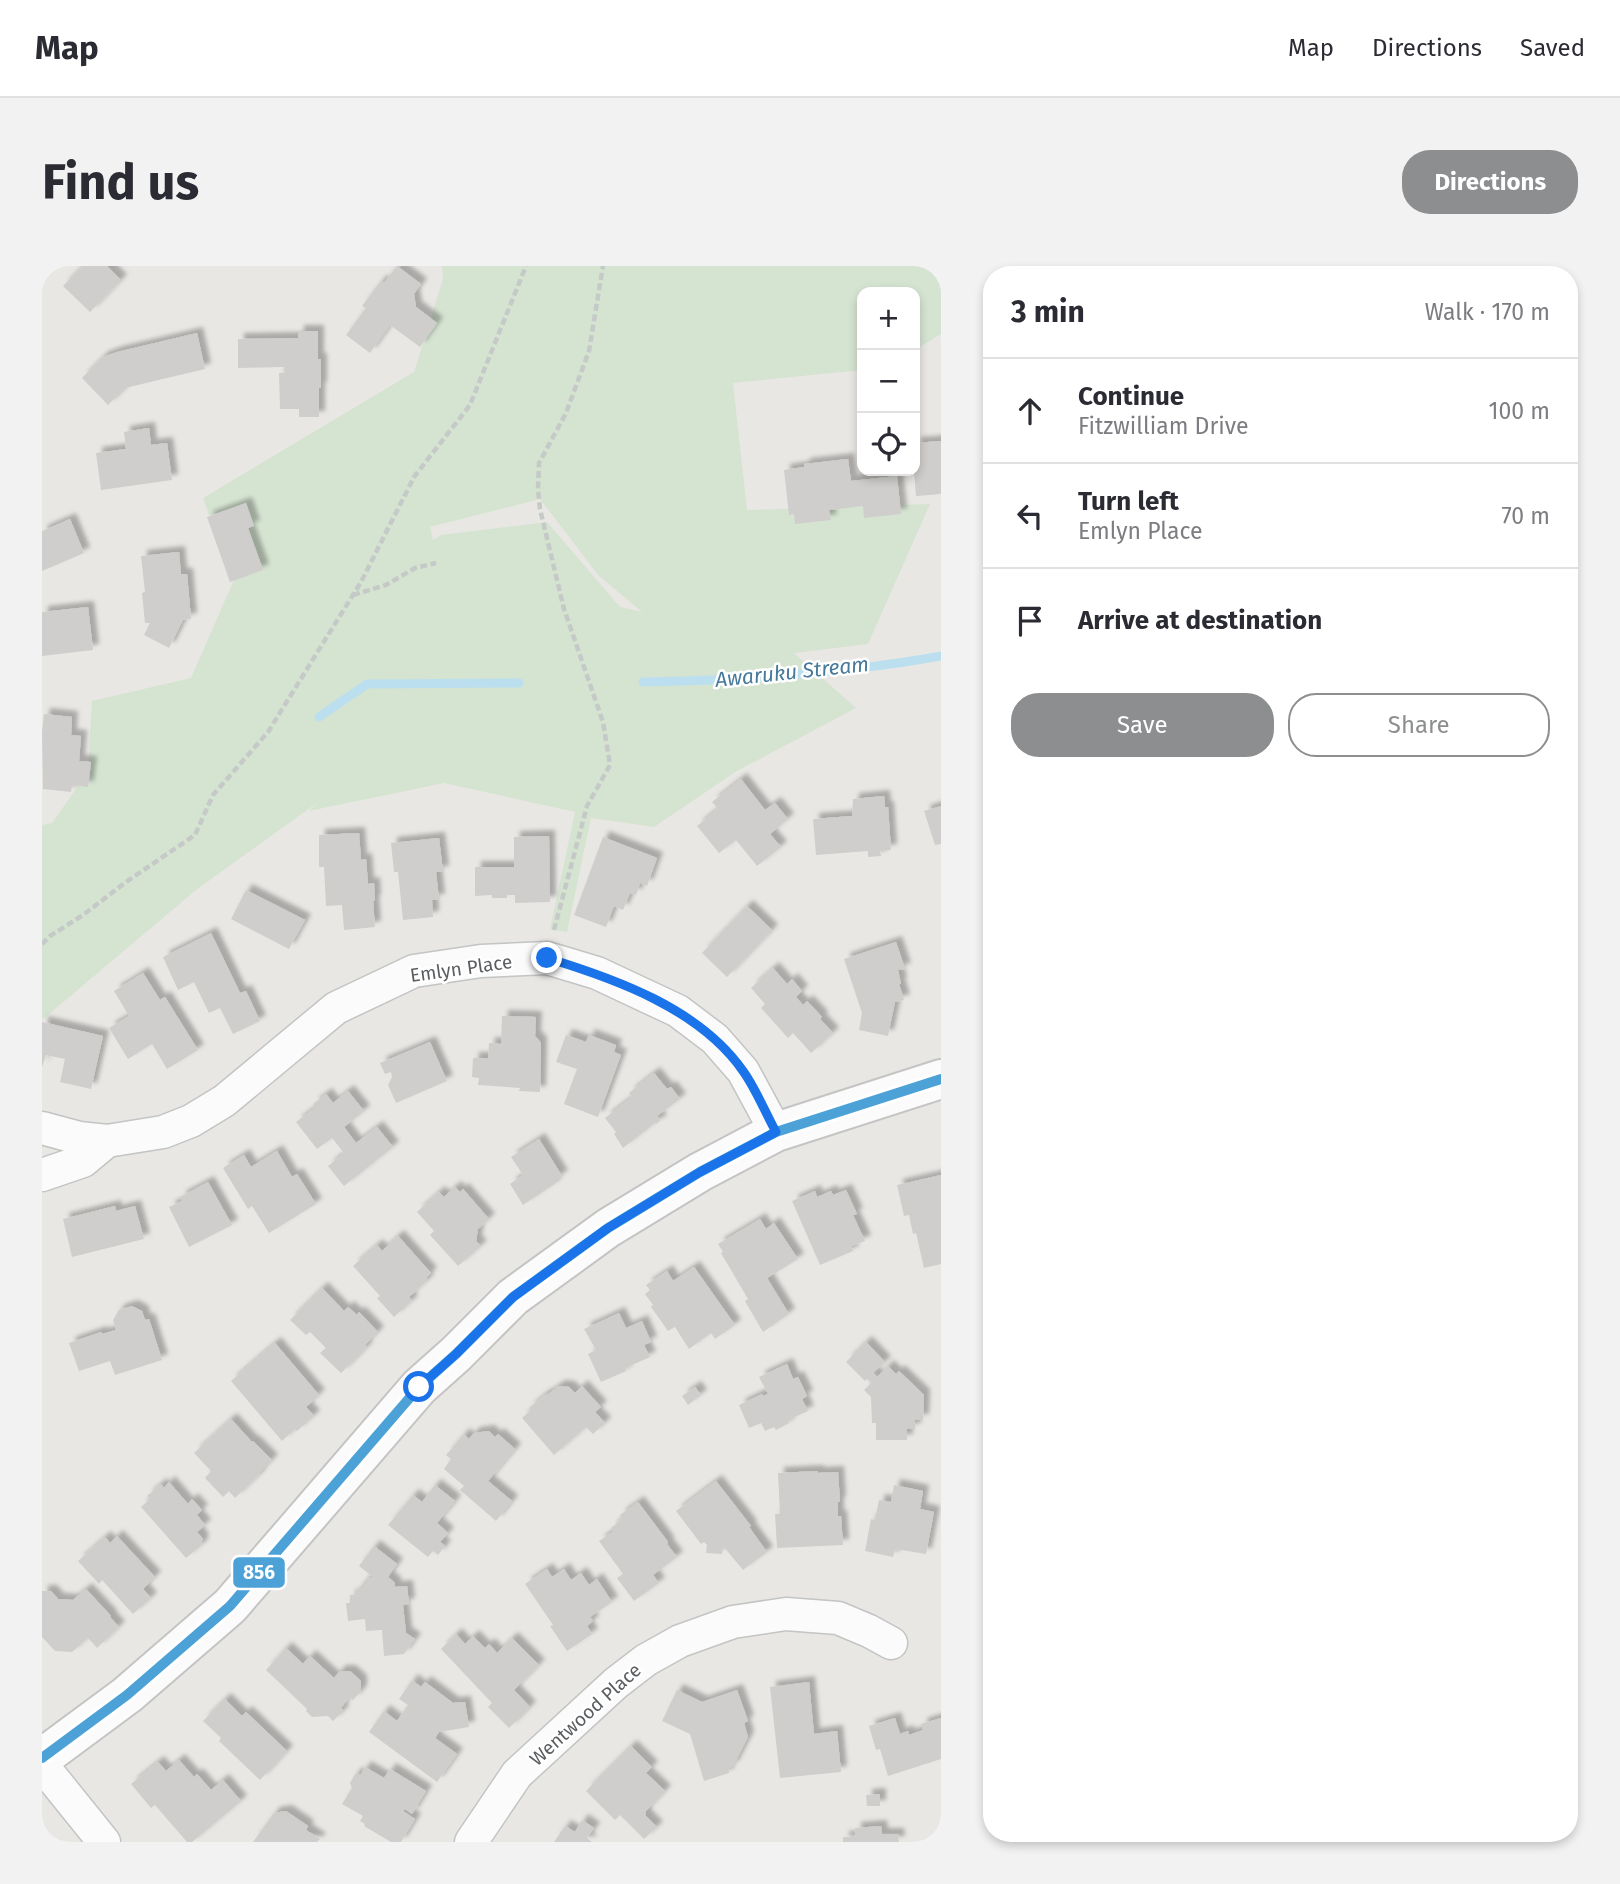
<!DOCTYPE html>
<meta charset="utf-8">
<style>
:root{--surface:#fff;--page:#f2f2f3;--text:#2b2b33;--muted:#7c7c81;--line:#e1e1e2;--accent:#8c8e8f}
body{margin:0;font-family:"Fira Sans",sans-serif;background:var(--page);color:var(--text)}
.controls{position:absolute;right:21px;top:21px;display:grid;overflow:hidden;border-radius:14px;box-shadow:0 4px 10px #0003}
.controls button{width:63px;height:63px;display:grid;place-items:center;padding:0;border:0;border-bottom:2px solid var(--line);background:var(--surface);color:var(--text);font:35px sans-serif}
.stop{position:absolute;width:21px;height:21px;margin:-16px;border:5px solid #1a73e8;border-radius:50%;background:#fff}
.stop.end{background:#1a73e8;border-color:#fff;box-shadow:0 2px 7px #0008}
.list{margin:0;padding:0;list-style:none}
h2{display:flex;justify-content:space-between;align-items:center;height:91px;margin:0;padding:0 28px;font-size:30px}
h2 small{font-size:23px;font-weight:400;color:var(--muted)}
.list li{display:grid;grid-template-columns:46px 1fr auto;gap:21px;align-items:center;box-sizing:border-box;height:105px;padding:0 28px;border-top:2px solid var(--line)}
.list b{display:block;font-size:26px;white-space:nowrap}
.list p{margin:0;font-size:23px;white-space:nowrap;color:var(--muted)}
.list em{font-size:23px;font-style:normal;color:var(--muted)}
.actions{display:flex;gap:14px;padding:21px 28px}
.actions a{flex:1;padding:16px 0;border:2px solid var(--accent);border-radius:28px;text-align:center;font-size:24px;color:var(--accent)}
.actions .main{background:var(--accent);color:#fff}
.icon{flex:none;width:38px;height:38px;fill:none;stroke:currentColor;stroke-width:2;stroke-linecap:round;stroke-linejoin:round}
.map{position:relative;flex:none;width:899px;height:1576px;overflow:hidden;border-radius:28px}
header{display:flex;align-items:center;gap:42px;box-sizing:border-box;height:98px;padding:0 35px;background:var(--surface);border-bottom:2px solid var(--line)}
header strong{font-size:33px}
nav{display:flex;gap:38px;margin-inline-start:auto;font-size:24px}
.intro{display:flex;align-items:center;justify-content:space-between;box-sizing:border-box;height:168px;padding:0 42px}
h1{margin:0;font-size:49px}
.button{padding:18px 32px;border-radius:28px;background:var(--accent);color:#fff;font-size:24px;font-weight:700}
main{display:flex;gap:42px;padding:0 42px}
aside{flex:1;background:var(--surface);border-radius:28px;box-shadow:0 4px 10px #0003}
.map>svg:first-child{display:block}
</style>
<header>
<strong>Map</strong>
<nav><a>Map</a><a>Directions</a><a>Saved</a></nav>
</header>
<div class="intro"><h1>Find us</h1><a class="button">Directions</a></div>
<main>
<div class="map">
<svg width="899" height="1576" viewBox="0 0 899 1576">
<defs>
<filter id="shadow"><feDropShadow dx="6" dy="-6" stdDeviation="2" flood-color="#0004"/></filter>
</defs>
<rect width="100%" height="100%" fill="#e9e7e4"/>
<path fill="#d5e3d1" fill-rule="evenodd" d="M400,0H899V68L873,84V26H820V104L691,117L705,244L888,238L826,378L752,387L814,442L695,505L612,561L549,552L525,666L508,663L533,546L402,517L267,545L275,537L154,624L0,754V559L10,557L46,506L50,435L149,412L191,316L161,232L372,106L401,13ZM498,233L557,310L600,346L578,341L505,256L399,269L391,274L388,261Z"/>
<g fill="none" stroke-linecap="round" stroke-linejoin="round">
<path stroke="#bcdfef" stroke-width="9" d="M601,416C701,414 801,408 899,390
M277,451L325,418L477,417"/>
</g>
<path fill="#cfcecd" filter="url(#shadow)" d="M41,0H65L79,14L48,46L21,20Z
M355,0L379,18L372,28L374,41L395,57L378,81L348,59L328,87L304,69L324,42L320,40L339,15L342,17Z
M256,65H276V93H279V122H277V151H257V143H238L237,107H243L242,101L196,102V73L256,72Z
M155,67L163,103L83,122L66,139L40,112L61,91L75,86Z
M107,162L109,179L125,177L130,214L59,224L54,187L84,183L82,166Z
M899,175V228L874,230L872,205L873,177Z
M806,193L809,215L855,210L859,248L822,252L821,240L787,244L789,254L753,258L752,248L747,249L742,204L762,201V198Z
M204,237L212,260L206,262L221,304L188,316L165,251Z
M28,253L42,287L0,305V265Z
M137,286L139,308H145L149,353L141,354L127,382L102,369L108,357H103L100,327L103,326L99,290Z
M46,341L51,384L0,390V346Z
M2,448L30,451L29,469L39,470L37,495L49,496L46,521L30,519L29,526L1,523L0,466Z
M699,513L723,544L733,537L746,553L728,568L739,581L715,600L694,574L677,587L655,560L676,543L670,536Z
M842,530L843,541H846L849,584L838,585L839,590L826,591V585L774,589L771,553L810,550L811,533Z
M899,540V578L893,579L882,545Z
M317,567L319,594L324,593L326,618L332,617L333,635H331L333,661L302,664L300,639L284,640L282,601H277V569Z
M507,570L508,636L473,637V629H465V632H450V629L433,630V601H472V571Z
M561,571L615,592L605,620L598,617L594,629L588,627L581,644L572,640L564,661L532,649Z
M397,572L401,606H394L397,634H390L391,651L361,654L356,606H352L349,577Z
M204,624L263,654L247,683L189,653Z
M705,640L730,664L685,711L660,687Z
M169,667L198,727L204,725L218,755L191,768L178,742L167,747L152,716L136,724L121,691Z
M854,676L863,703L856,704L859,718H857L862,734L853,736L846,770L817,764L820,747L802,693Z
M731,702L745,718L750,713L760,725L754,731L761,739L765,735L780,751L778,753L791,767L769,787L751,767L746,772L719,742L723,738L709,722Z
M101,707L118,734L123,731L156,784L125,803L110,778L86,793L67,762L87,750L72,725Z
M460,750L494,751L493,770L499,777L498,826L477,825L478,822L436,819L437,812L430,811L431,792H446L447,777L459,778Z
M0,756L61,770L49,823L18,816L23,793L4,789L0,801Z
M524,769L544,776L547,769L574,779L572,786L579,789L556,851L522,838L535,803L514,796Z
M388,776L405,815L354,837L346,819L350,811L349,806L343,808L338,797Z
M612,807L625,823L629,821L638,833L615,850L619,854L614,858L613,857L581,882L572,868L574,866L563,852L590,831L587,827Z
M306,825L322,845L302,861L314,877L335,861L351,881L302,920L286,900L302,887L290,872L275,883L254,856L274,841L271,838L284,828L291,837Z
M497,873L520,910L512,915L514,917L481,939L468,918L481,909L469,891Z
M235,885L250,911L255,908L274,938L227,967L210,940L206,943L181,902L202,889L209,901Z
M899,909V998L882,1002L874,967L871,968L867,949L862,950L855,919Z
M166,916L190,959L147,981L127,941L140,935L138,931Z
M413,921L418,926L421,923L447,953L436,963L434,975L439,980L416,1000L388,969L392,965L375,946L397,926L402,931Z
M804,924L815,948L811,949L823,975L809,980L811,985L778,999L750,935L773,925L775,931L789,925L791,929Z
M73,940L74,945L93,940L102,973L30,991L21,953Z
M718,953L724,963L732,957L756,993L725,1012L747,1048L721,1066L703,1035L706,1033L679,987L681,986L676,978Z
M356,970L389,1007L384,1012L386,1014L367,1031L370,1035L352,1051L335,1032L338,1030L311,1000L335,979L340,985Z
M652,1001L693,1059L673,1073L669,1067L647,1083L633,1061L626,1065L609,1041L611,1039L603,1028L608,1024L604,1019L625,1005L631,1015Z
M280,1022L302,1045L306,1041L315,1049L317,1046L336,1066L323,1079L325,1081L299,1107L278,1087L284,1082L268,1066L264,1069L248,1054Z
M90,1040L100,1045L103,1054L107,1053L120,1094L73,1109L68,1095L37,1105L27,1077L59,1066L60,1068L74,1064L71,1054L77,1044Z
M577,1047L584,1062L600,1055L609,1076L602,1079L608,1091L583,1102L584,1105L559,1116L546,1088L554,1084L542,1063Z
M824,1076L843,1096L831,1107L835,1111L846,1100L854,1108L857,1105L882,1129L881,1154H873V1163H865V1174H834V1157H830L829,1131L822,1124L829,1117L825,1113L823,1115L804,1096Z
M233,1077L277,1129L264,1141L272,1150L255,1165L253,1163L240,1175L189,1115Z
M745,1098L751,1113L756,1111L765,1130L760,1133L766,1145L746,1154L747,1157L734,1164L732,1161L723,1165L719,1157L707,1162L697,1139L720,1128L721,1130L726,1128L717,1111Z
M517,1120L527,1121L533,1127L540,1120L559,1141L553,1146L563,1157L551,1168L544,1161L512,1189L480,1152L489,1144L487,1142L504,1128L505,1129Z
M653,1121L659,1129L646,1139L640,1130Z
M189,1153L210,1176L211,1175L230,1194L217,1207L218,1208L193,1232L187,1225L181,1231L163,1212L169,1205L152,1187Z
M447,1165L453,1171L456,1168L473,1183L446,1215L470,1235L454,1255L418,1224L422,1220L402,1203L409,1193L404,1189L422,1168L427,1173L432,1167Z
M776,1205V1207L796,1206L798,1236H796V1250H799L801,1279L735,1282L733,1248H738L736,1207Z
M674,1215L709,1260L707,1261L725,1286L701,1304L682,1281L681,1282L680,1288L664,1287L665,1279L662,1276L659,1278L634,1245Z
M127,1216L146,1238L150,1233L160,1244L155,1249L163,1259L155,1266L161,1273L159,1276L161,1278L144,1292L99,1241L108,1233L105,1230L119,1218L122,1222Z
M393,1219L413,1235L395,1257L406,1267L398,1276L403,1280L396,1289L391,1285L386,1291L346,1259L371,1229L380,1236Z
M852,1219L881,1225L878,1243L892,1246L884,1288L853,1283L851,1291L823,1285L829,1253L833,1254L837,1234L849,1236Z
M596,1236L626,1276L625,1278L635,1291L611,1309L617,1317L592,1335L575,1312L581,1308L557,1275L572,1265L569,1262L580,1253L578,1249Z
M75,1270L113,1311L101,1323L109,1332L91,1348L60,1314L57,1318L36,1295L63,1271L68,1277Z
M332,1280L355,1298L346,1311L353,1317V1321L365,1320L367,1338L361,1339L364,1367L373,1373L362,1388L342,1390L340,1364L324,1365L323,1353L306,1355L304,1337H308V1329H314V1326L326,1311H331L317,1300Z
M505,1303L510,1311L522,1303L529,1314L539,1307L547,1319L555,1313L570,1336L548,1351L551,1355L545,1360L550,1368L525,1385L508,1360L511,1359L483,1318Z
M44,1323L69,1350L68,1351L77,1361L55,1382L46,1372L30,1386L13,1385L0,1371V1325H9L16,1333L31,1334Z
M414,1368L423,1378L431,1370L443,1382L447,1378L455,1387L470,1372L497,1399L472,1424L488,1441L467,1462L446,1441L450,1437L399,1383Z
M244,1382L261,1398L268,1390L292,1412L298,1405H308L319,1415V1425L311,1434L308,1431L299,1442L301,1445L291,1455L286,1450L270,1451L264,1445L265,1443L224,1404Z
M370,1414L379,1421L383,1416L411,1437L423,1436L427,1461L397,1466L393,1472L415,1488L395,1516L327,1466L342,1445L355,1455L366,1439L357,1433Z
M767,1416L772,1468L795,1465L799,1506L738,1512L728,1421Z
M635,1424L660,1436L695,1424L706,1455L702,1457L706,1471L691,1500L686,1502L687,1507L662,1515L648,1468L620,1455Z
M183,1433L200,1450L204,1446L245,1485L218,1514L177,1475L179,1472L161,1455Z
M853,1452L858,1468L866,1465L867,1469L881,1464L879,1458L899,1452V1493L846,1510L838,1483L834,1484L827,1460Z
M589,1480L610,1501L604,1507L623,1525L603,1546L604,1547L603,1549L615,1561L602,1573L578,1549L573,1554L544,1525Z
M137,1494L152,1511L155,1508L169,1524L181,1514L199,1535L150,1576H145L113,1539L109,1542L89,1518L116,1496L124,1505Z
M323,1501L342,1512L348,1503L384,1525L370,1548L363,1543L361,1545L373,1553L359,1576H349L322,1560L323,1558L318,1555L321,1550L300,1538L310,1522L308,1517L313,1508H319Z
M838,1528V1540H825L824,1529Z
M244,1545L266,1560L264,1564L278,1573L275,1576H211L232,1547Z
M540,1554L552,1562L545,1572L550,1576H512L523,1560L533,1566Z
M839,1560L840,1568H856L857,1576H801V1571H814L813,1562Z"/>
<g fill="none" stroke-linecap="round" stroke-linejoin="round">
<defs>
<path id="street" d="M0,862L37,872L65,875L121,866L149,855L182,835L294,742L372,705L439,695L505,692L555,707L636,745L673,773L701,805L734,866
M0,909L41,895L65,875
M0,1499L62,1576
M429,1576L475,1508L574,1417L604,1394L638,1375L691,1356L744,1348L796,1352L827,1365L849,1377"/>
<path id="secondary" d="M0,1492L85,1429L188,1340L377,1121L414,1088L471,1031L566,962L658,906L734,866L899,813"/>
</defs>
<use href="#street" stroke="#c3c4c4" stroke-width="35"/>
<use href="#secondary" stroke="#c3c4c3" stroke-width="42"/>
<path stroke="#c5c9c7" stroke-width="4.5" stroke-dasharray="7 3.5" stroke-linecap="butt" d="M311,329L344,319L373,302L394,297
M512,664L545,540L568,499L561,456L522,343L498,243L496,223L497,197L524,147L547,85L561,0
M0,678L8,670L41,649L84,616L153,569L171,529L226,466L278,382L319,316L372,211L428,139L484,0"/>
<use href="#street" stroke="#fcfbfb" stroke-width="32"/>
<use href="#secondary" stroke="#fcfbfb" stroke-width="38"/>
<defs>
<path id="bus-1" d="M0,1492L85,1429L188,1340L377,1121L414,1088L471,1031L566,962L658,906L734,866L899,813"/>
</defs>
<use href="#bus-1" stroke="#fff" stroke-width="16"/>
<use href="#bus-1" stroke="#4ca2d7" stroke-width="10"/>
</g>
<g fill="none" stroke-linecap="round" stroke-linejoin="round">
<path stroke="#1a73e8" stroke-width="9" d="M377,1121L414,1088L471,1031L566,962L658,906L734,866C723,846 714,823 701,805C658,743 574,713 505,692"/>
</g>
<g text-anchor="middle" stroke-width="5" stroke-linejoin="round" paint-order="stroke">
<g font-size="19" fill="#5a5e61" stroke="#fff">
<text transform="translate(419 702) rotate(-8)" y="7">Emlyn Place</text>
<text transform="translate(543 1448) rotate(-42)" y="7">Wentwood Place</text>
</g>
<g font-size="21" font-style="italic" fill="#47799b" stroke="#fff">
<text transform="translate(750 406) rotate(-6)" y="7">Awaruku Stream</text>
</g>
</g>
<rect stroke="#fff" stroke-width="2.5" x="190" y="1290" width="54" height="33" rx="7" fill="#4ca2d7"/>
<g font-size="19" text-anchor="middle" font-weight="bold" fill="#fff">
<text x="217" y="1313">856</text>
</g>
</svg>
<div class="controls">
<button>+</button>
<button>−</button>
<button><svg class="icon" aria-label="locate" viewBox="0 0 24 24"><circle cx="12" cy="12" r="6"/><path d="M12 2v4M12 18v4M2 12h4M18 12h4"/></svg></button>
</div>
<div class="stop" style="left:377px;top:1121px"></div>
<div class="stop end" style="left:505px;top:692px"></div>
</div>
<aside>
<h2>3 min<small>Walk · 170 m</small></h2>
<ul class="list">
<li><svg class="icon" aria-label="ahead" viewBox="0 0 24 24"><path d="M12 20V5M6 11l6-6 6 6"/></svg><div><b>Continue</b><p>Fitzwilliam Drive</p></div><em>100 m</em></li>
<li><svg class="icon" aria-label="left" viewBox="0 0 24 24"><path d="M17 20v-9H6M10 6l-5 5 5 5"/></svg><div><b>Turn left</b><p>Emlyn Place</p></div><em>70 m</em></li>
<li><svg class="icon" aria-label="arrive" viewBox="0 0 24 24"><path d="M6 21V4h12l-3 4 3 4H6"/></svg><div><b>Arrive at destination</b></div></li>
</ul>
<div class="actions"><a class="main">Save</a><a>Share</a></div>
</aside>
</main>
